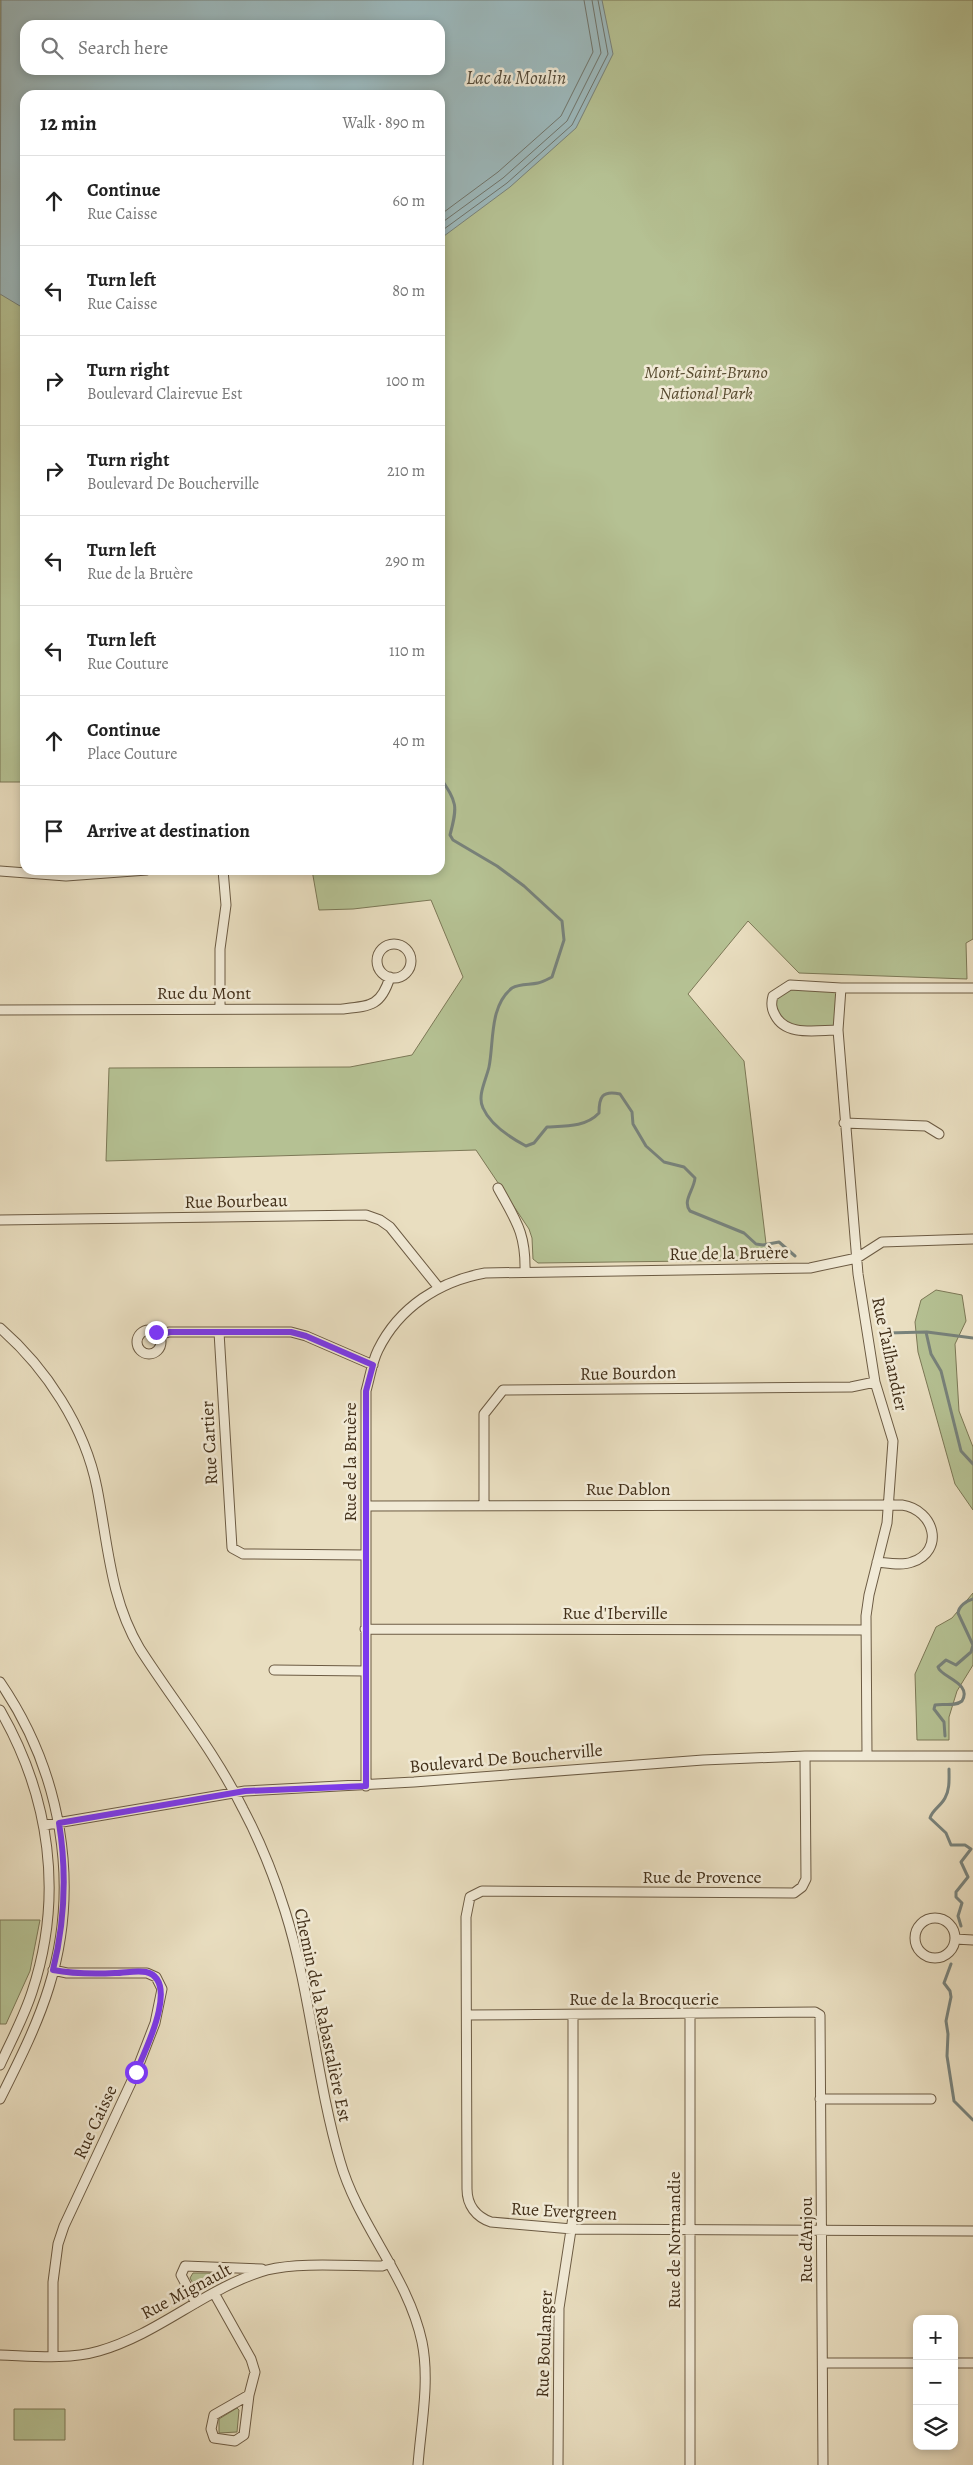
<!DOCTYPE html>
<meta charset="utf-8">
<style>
:root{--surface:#fff;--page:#f6f6f6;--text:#222;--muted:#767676;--line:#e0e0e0}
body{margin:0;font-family:Alegreya,serif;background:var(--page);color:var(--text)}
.controls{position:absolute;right:15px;bottom:15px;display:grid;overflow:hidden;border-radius:10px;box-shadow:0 2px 8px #0003}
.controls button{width:45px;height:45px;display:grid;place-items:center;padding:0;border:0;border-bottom:1px solid var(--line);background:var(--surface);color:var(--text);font:25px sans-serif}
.stop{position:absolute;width:15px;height:15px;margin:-11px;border:4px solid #7c3aed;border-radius:50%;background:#fff}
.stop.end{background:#7c3aed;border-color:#fff;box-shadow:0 1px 5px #0008}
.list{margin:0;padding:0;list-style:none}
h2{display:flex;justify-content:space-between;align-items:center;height:65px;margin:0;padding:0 20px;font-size:21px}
h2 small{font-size:16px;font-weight:400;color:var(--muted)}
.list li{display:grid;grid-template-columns:32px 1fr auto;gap:15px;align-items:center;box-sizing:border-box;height:90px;padding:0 20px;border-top:1px solid var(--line)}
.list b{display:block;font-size:19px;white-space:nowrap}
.list p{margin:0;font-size:16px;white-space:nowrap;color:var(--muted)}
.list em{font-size:16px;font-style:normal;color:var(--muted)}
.icon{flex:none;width:28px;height:28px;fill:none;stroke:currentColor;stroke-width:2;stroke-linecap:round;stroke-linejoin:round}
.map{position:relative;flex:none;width:973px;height:2465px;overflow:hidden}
.search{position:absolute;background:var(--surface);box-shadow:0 2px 8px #0003;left:20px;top:20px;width:425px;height:55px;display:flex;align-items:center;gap:12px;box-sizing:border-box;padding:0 18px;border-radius:15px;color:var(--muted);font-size:19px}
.panel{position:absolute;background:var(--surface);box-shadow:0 2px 8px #0003;left:20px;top:90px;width:425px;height:785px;border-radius:15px}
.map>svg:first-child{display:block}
</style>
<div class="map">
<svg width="973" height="2465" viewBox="0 0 973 2465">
<rect width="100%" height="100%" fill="#e9dec0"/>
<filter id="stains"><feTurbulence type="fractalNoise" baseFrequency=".004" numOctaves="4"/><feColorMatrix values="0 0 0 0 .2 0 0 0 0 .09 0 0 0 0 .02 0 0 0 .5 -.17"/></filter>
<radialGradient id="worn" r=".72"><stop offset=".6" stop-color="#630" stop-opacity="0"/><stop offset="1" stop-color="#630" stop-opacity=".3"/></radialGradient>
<path fill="#b5c193" stroke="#7c7856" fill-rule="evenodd" d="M0,0H973V939L966,943L967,979L799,973L748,921L688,994L744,1061L768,1260L538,1263L533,1259L532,1238L529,1229L476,1150L106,1161L109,1068L350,1067L412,1055L463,977L431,900L353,909L319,910L312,870H440V95H25V782H0ZM25,25H440V70H25Z
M790,985L841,988L838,1030H796L778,1021L773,996Z
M936,1290L962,1295L966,1321L955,1344L959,1411L973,1447V1510L955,1484L918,1352L915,1322L921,1300Z
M973,1593V1665L957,1691L949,1717V1740H917L915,1674L936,1627L952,1618Z
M0,1920H40L30,1971L6,2024H0Z
M193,2273H228L231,2275L200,2291L196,2289L190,2278Z
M237,2408L239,2410L237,2432L219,2433V2419Z
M14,2409H65V2440H14Z"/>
<path fill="#9cb9bd" stroke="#78827b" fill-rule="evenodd" d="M1,0H602L613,54L576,128L510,187L440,239V95H25V309L0,294ZM25,25H440V70H25Z"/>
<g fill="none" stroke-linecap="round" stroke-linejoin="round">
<path stroke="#6f746b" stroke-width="1" d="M440,215L498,172L561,116L593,52L584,0
M440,224L503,178L567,121L601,53L592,0
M440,232L507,183L572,125L608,54L598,0"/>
<path stroke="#78827b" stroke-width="3" d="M440,777C457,803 458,805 450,835L453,840L497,866L524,886L562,921L564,940L552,977C548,979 543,982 538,983C530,985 520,983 512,988C489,1006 494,1043 489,1067C486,1080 477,1096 483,1108C490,1124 511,1138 526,1146L534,1143L547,1127C566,1126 586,1127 599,1113C599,1097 602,1090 620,1094L632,1112L633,1124L646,1146L664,1162L684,1167L695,1178C694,1190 682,1201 690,1211L744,1233L756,1244L763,1245L779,1242L795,1256
M927,1332L973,1338
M887,1333L926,1332L931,1354L941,1371L961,1451L973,1464
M945,1736L944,1722L934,1709L935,1705C943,1703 955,1707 962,1701C973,1683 940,1677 938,1667L946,1660L956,1665L971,1652L973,1645L958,1613C959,1606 966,1601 973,1599
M949,1769C949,1779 950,1789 945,1798C941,1806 932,1810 930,1818L946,1833L951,1845H965L971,1849L961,1862L968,1877L956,1892V1897L962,1903L958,1916L961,1926
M951,1964L944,1983L950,1991L951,1997L946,2021L948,2034L947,2056L954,2101L973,2120"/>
<defs>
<path id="minor" d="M0,871L66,876L147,870
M377 961a17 17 0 1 1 34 0a17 17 0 1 1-34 0Z
M841,988L838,1030L858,1274L875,1382L893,1441L887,1523L869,1595L866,1616L867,1755
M220,1009V949L226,905L223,870
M0,1010L342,1009C371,1006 381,1006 390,977
M838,1030C817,1030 786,1037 775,1015C771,1008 771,1003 773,996L790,985L841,988H973
M844,1123L926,1126L939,1134
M498,1188C516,1221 526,1233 525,1272
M0,1220L366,1215L380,1220L390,1227L439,1288
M0,1328C46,1368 85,1427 97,1488C108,1544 110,1599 140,1649C174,1702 215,1752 243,1809C260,1841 274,1876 285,1911C311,1993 316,2079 340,2161C358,2225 408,2276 422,2342C430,2381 421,2425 418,2465
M137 1342a12 12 0 1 1 24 0a12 12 0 1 1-24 0Z
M219,1332L232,1548L243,1554L365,1555
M159,1335L169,1332H291L306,1336L373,1365
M484,1505V1414L503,1390L851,1387L875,1382
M366,1506L902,1505C935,1510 945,1551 912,1562C902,1566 888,1563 877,1562
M365,1629L865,1630
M274,1670L365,1671
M0,1682C61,1771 81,1884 49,1987C37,2026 18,2063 0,2099
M0,1710C50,1797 64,1896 32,1992C24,2017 11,2041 0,2065
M805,1756L806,1879L802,1887L794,1893L482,1891L470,1897L466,1917L467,2189C467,2205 476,2217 491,2222L572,2229L973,2231
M366,1786V1391C370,1377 372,1362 378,1350C399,1307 440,1281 485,1273L810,1268L857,1258L882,1242L973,1239
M45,1825L245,1791L414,1782L703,1760L805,1756H973
M915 1938a20 20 0 1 1 40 0a20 20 0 1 1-40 0Z
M955,1939L973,1940
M468,2015L815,2012L820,2015L823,2465
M690,2015V2465
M820,2099H931
M214,2293L251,2359L255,2372L249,2395L244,2435L235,2441L214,2438L211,2429L214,2415L249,2395
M196,2303L181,2275L185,2266L262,2269
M0,2355C32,2356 68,2360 99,2351C159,2334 207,2287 267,2270C298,2262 349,2266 382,2266L390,2263
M53,2356V2282L58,2244L64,2226L136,2072L155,2023L162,1989L156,1977L147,1973H67L53,1970
M823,2363H917
M954,2363H973
M558,2465L559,2308L573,2217V2015"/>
</defs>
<use href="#minor" stroke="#6c5b43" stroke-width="11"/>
<use href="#minor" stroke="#f1ead6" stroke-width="9"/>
</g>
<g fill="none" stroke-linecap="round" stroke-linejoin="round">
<path stroke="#7c3aed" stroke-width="6" d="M136,2072C144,2053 181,1980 146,1972C136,1970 125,1973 115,1973C95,1974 74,1974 53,1970C65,1921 67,1873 59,1823L245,1791L366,1786V1391L373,1365L306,1336L291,1332H170L159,1335L156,1332"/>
</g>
<g text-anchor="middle" stroke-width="5" stroke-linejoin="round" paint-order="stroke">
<g font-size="18" font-style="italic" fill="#594c31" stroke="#f1ead6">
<text x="706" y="378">Mont-Saint-Bruno<tspan x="706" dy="21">National Park</tspan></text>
</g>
<g font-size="18" fill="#422f19" stroke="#f1ead6">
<text x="204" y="999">Rue du Mont</text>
<text transform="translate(236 1201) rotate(-1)" y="6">Rue Bourbeau</text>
<text transform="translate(729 1253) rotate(-1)" y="6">Rue de la Bruère</text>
<text transform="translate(890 1354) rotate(78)" y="6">Rue Tailhandier</text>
<text transform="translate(628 1373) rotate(-1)" y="6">Rue Bourdon</text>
<text transform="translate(209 1443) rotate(-93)" y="6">Rue Cartier</text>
<text transform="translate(350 1462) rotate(-90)" y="6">Rue de la Bruère</text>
<text x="628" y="1495">Rue Dablon</text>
<text x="615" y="1619">Rue d'Iberville</text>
<text transform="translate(506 1758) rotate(-5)" y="6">Boulevard De Boucherville</text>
<text x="702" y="1883">Rue de Provence</text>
<text x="644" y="2005">Rue de la Brocquerie</text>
<text transform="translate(323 2015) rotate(78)" y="6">Chemin de la Rabastalière Est</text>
<text transform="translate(95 2122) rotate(-65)" y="6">Rue Caisse</text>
<text transform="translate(564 2211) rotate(3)" y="6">Rue Evergreen</text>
<text transform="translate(674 2240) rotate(-90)" y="6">Rue de Normandie</text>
<text transform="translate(806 2240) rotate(-90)" y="6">Rue d'Anjou</text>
<text transform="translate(186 2291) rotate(-28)" y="6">Rue Mignault</text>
<text transform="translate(544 2344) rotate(-88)" y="6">Rue Boulanger</text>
</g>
<g font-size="19" font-style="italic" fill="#544b3a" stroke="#f1ead6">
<text x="516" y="84">Lac du Moulin</text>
</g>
</g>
<rect width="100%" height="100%" filter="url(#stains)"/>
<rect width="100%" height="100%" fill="url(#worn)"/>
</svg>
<div class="controls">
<button>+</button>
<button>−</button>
<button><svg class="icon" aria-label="layers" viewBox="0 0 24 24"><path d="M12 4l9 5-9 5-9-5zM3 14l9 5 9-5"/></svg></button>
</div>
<div class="stop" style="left:136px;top:2072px"></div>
<div class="stop end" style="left:156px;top:1332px"></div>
<div class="search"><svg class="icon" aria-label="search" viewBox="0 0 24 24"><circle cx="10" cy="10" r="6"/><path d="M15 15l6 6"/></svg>Search here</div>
<section class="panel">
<h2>12 min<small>Walk · 890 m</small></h2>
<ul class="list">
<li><svg class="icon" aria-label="ahead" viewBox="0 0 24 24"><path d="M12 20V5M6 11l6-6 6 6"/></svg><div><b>Continue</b><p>Rue Caisse</p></div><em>60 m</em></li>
<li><svg class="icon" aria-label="left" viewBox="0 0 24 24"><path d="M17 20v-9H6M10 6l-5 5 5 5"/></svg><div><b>Turn left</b><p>Rue Caisse</p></div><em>80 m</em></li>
<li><svg class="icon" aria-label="right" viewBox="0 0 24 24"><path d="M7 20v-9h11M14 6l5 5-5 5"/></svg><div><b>Turn right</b><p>Boulevard Clairevue Est</p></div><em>100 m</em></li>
<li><svg class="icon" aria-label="right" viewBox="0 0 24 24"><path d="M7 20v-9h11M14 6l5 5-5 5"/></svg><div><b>Turn right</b><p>Boulevard De Boucherville</p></div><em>210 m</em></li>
<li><svg class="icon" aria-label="left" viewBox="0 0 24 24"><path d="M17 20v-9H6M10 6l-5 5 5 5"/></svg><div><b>Turn left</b><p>Rue de la Bruère</p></div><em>290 m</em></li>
<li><svg class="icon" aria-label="left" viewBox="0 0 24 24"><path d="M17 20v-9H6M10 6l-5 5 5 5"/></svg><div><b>Turn left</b><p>Rue Couture</p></div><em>110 m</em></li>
<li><svg class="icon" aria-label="ahead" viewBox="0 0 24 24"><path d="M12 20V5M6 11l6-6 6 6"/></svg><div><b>Continue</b><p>Place Couture</p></div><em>40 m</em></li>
<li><svg class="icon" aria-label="arrive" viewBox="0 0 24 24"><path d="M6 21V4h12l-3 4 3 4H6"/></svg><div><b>Arrive at destination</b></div></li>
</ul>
</section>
</div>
